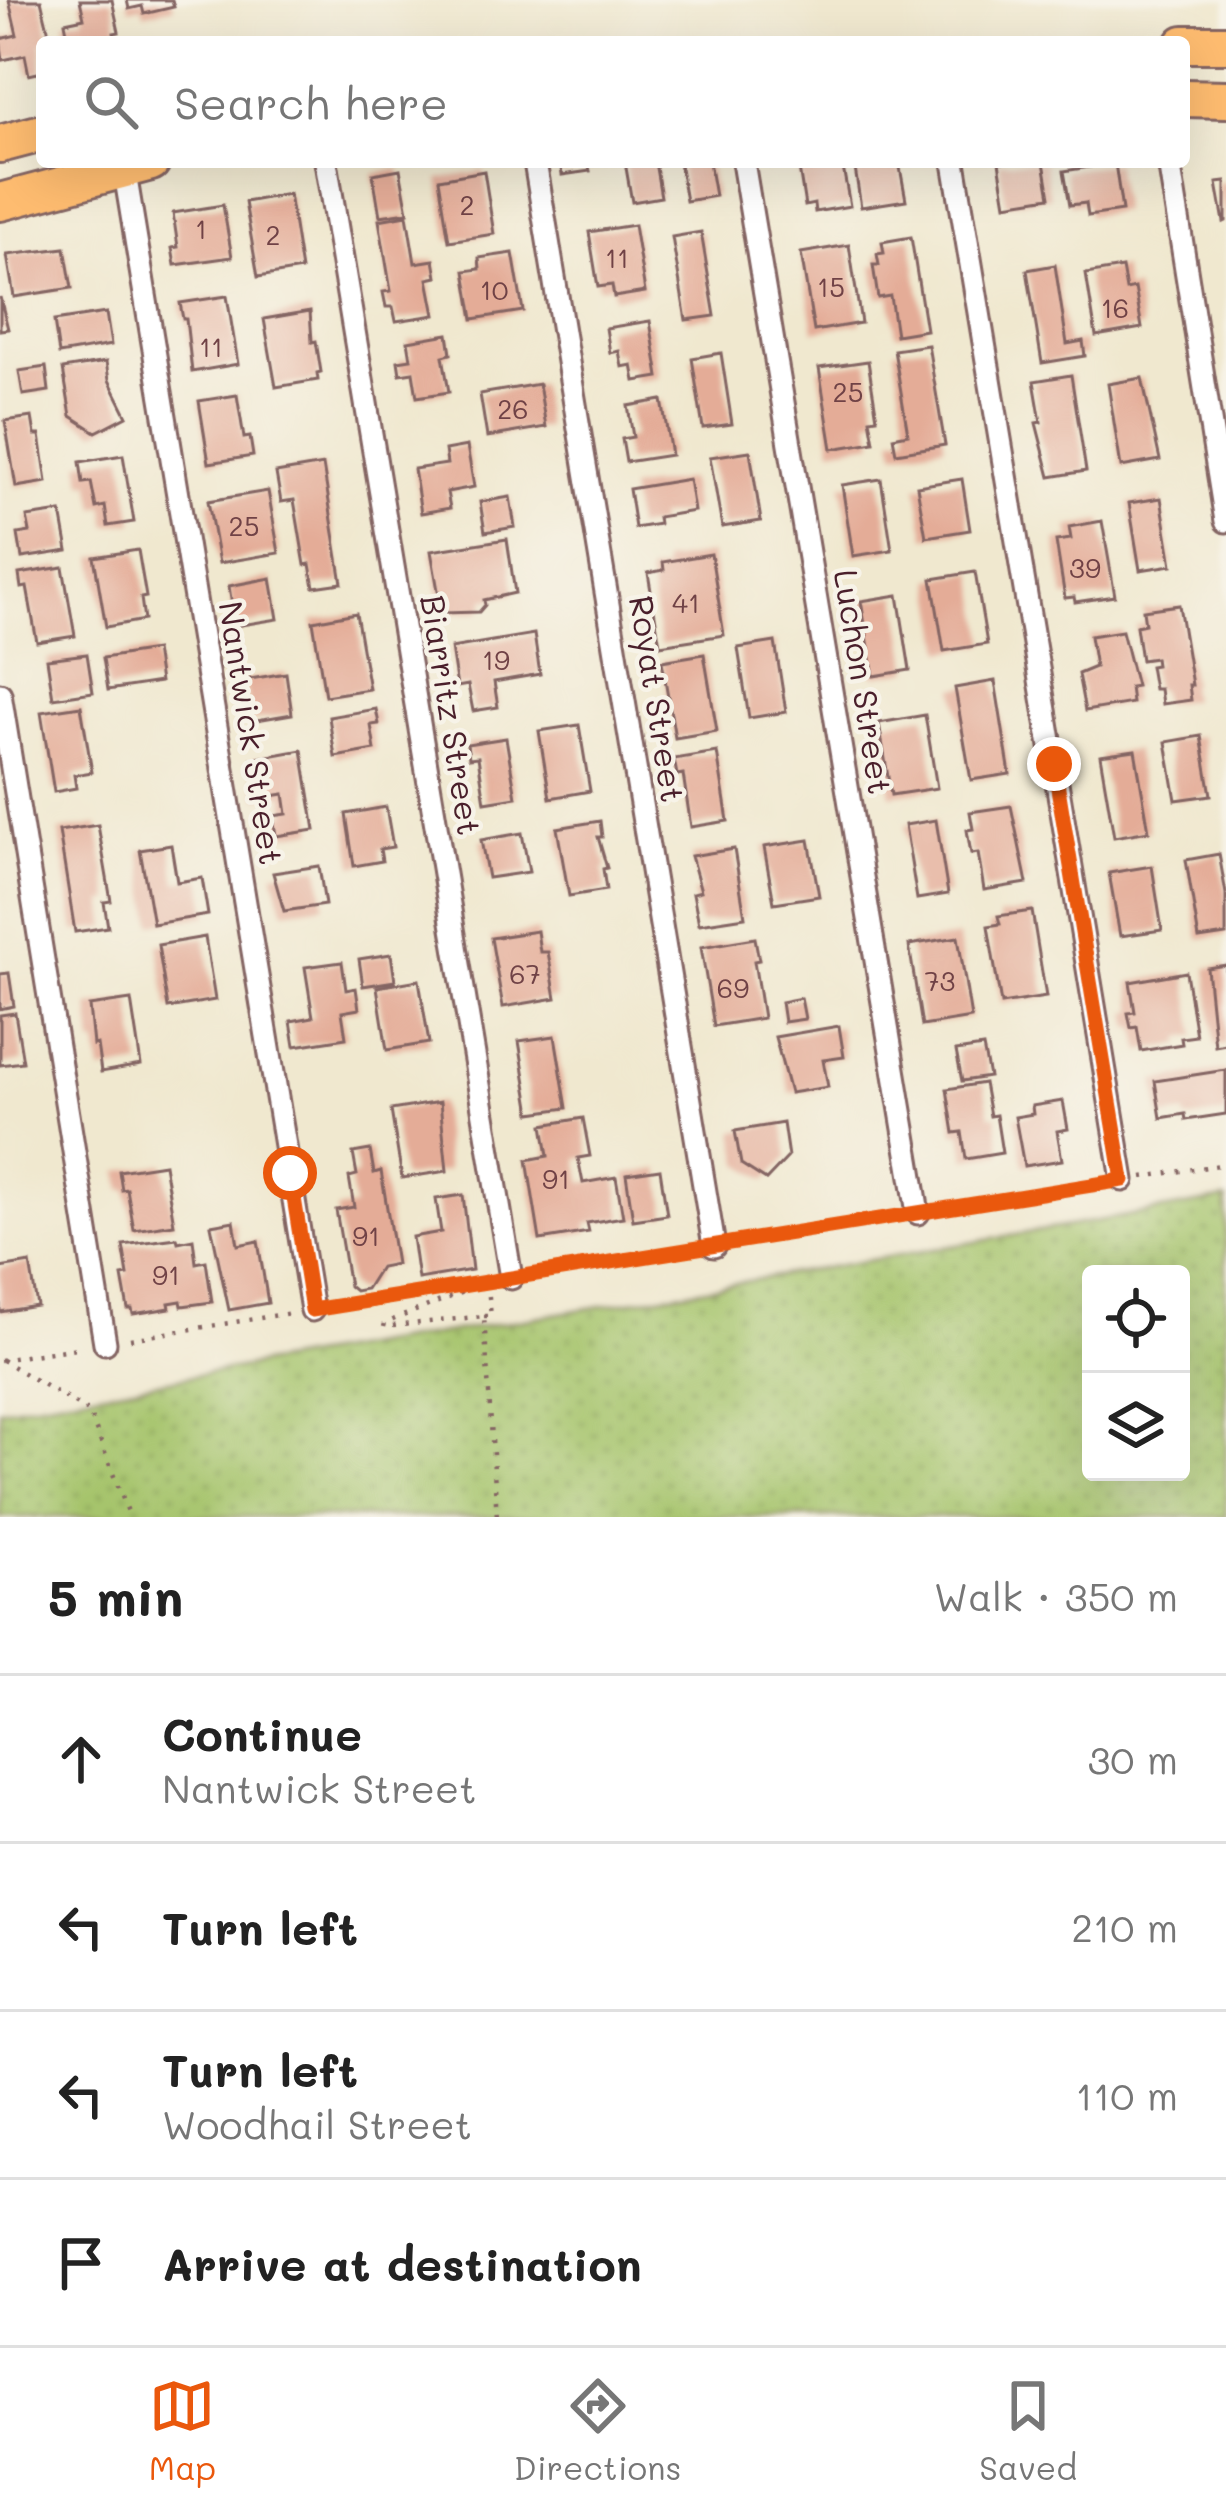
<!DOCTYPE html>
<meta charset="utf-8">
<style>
:root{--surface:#fff;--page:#f6f6f6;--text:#222;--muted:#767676;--line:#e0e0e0;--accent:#ea580c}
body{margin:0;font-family:Mali,sans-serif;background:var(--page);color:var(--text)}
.controls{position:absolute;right:36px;bottom:36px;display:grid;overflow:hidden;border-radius:12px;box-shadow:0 12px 48px #0002}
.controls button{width:108px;height:108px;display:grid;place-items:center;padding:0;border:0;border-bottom:3px solid var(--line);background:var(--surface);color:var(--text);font:60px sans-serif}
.stop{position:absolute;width:36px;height:36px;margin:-27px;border:9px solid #ea580c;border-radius:50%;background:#fff}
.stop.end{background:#ea580c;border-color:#fff;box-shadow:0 3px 12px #0008}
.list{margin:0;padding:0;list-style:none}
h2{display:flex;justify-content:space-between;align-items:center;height:156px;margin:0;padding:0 48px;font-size:51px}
h2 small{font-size:39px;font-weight:400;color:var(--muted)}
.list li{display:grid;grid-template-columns:78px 1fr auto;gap:36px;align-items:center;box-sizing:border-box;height:168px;padding:0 48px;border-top:3px solid var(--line)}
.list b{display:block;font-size:45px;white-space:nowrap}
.list p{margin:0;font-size:39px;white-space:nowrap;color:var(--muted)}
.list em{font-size:39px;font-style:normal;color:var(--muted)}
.icon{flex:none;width:66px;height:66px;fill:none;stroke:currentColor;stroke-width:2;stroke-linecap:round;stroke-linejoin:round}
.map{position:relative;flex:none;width:1226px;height:1517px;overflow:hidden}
.search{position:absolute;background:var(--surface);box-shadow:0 12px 48px #0002;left:36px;right:36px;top:36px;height:132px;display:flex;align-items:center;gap:30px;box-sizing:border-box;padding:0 42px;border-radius:12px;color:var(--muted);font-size:45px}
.sheet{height:828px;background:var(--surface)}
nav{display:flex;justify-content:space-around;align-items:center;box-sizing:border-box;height:168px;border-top:3px solid var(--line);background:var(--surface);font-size:33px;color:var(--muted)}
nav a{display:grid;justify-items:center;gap:6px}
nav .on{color:var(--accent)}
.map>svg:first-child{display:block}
</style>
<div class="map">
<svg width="1226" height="1517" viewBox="0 0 1226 1517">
<defs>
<pattern id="grass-dots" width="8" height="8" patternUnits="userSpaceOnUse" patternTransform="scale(3)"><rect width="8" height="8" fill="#a6c46c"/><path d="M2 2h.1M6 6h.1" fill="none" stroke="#90a85e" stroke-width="1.8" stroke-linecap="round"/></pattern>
</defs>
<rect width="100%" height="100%" fill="#f7f3e8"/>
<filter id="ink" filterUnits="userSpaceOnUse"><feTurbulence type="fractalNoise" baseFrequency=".00833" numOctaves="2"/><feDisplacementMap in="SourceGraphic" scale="24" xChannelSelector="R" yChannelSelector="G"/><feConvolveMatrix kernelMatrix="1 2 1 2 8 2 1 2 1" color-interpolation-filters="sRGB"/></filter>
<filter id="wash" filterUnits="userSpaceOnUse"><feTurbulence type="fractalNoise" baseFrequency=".004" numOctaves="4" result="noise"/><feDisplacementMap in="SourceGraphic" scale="48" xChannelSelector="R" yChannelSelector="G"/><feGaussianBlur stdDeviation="2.7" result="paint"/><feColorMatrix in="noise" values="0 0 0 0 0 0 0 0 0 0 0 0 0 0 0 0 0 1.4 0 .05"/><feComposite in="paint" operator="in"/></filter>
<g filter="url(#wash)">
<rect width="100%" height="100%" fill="#f0e8cf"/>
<path fill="url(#grass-dots)" stroke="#78724c" stroke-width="3" fill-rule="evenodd" d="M1226,1199V1517H0V1409ZM1091,1274H1181V1472H1091Z"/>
<g id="blocks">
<path fill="#e4ac97" d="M9,0H41L51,42H42V72L29,75L25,55L3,60L0,39L17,35Z
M80,0H112L119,32L114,33L116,42H91L90,38L69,42L65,22L84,18Z
M127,0H172L174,7L144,14L142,6L129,9Z
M560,162H588L590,171L562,175Z
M625,162H655L661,197L632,202Z
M679,162H709L715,196L686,201Z
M798,162H842L850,206L815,212L814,204L805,206Z
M854,162H899L906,200L861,207Z
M999,162H1044L1050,197L1006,204Z
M1115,163L1122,211L1088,216L1086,203L1070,205L1064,171Z
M400,169L408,212L380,216L373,174Z
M484,171L494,234L449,241L439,179Z
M1226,182V221L1224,222L1217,183Z
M289,194L301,270L258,277L245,202Z
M223,205L232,257L175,265L172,248L178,247L173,213Z
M407,215L415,263L434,260L437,277L428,279L435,315L396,321L393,307H386L383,292L391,291L379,220Z
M634,225L645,292L614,297L612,285L598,287L589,232Z
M701,232L715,316L686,320L672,237Z
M911,237L926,330L896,335L890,296L878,298L873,265H879L877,254L884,253L882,242Z
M849,245L861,323L814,331L801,253Z
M65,248L72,288L14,297L7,255Z
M513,253L523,311L473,319L465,271L480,269L479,258Z
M1055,265L1067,344L1083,341L1085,356L1042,363L1027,270Z
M1122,268L1126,290L1135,288L1142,328L1096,336L1086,274Z
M227,296L238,364L192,372L186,319H183L180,303Z
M0,297L8,329L0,330Z
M310,311L312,342L316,341L321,372L317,373L318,380L276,387L264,319Z
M106,313L111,345L59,354L54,321Z
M650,321L659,377L635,381L632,365L622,367L619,351L610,353L606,328Z
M448,334L451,354L443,356L449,392L417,397L413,372L400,374L398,361L411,359L408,341Z
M928,345L945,445L896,453L893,437L908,434L894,350Z
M721,353L732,424L703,428L692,358Z
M868,361L877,418L870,419L874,442L832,449L819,368Z
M106,362L109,380L127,416L96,432L71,416L63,369Z
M46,367L49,391L23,395L19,371Z
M1071,375L1086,471L1050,477L1036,423L1041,422L1034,381Z
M1142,378L1160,460L1121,467L1108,384Z
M539,384L546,427L487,437L480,394Z
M237,395L244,438L250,437L253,456L209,463L199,401Z
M662,400L671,455L626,462L622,439L633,437L628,406Z
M32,417L35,435H40L47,482L16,487L5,421Z
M467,446L474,487L447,492L450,508L421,513L414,469L447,464L445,450Z
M750,451L761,521L722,527L710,457Z
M123,455L134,522L108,526L105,506L96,508L91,482L83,483L80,462Z
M323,465L342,583L314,587L310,564L305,565L294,500L281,502L276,473Z
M689,479L694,511L658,517L659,524L635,528L629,489Z
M881,479L892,550L853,556L842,485Z
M962,479L970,530L926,537L917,486Z
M268,491L279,553L219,563L208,501Z
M510,497L515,527L485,532L480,502Z
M1161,498L1172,565L1140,570L1129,503Z
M61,512L68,551L22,558L18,534L30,532L27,517Z
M1102,521L1115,596L1075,602L1074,597L1065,598L1056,541L1071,539L1069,527Z
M507,539L515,593L484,600L485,605L479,612L442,613L431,551Z
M138,550L146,597L141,598L144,620L106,627L94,557Z
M711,554L724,635L660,645L648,573L664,570L663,562Z
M63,567L75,636L37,642L27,587L21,588L19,574Z
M975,572L987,644L944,651L932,579Z
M271,578L278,619L235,626L229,586Z
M898,595L910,670L874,676L861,601Z
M1179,605L1192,685H1189L1191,700L1162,704L1160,689H1154L1150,666L1156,665L1155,658L1141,660L1136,626L1145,624L1143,610Z
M356,613L369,689L325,696L313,621Z
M1122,631L1136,686L1130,687L1132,703L1085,711L1078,674L1095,667L1090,636Z
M534,634L540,674L494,682L498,707L473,711L468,685L457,687L451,648Z
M775,642L786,712L749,718L738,648Z
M155,650L160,682L108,690L103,658Z
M87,654L93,692L53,698L47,659Z
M704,654L717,731L675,738L662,661Z
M286,673L292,714L251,721L244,680Z
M995,681L1010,774L971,780L955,688Z
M81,706L92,772L74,775L76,788L54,792L41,712Z
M376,709L379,724L371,725L375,750L335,757L329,717Z
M925,715L937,788L891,795L879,723Z
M579,725L590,791L550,798L539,731Z
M1201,736L1211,795L1176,800L1166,742Z
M506,738L516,797L485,802L478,757L469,758L467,744Z
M302,750L315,830L276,836L273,816L287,814L284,794L258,798L252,759Z
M1135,750L1149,831L1114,837L1100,755Z
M717,752L728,821L691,827L683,774L677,775L674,759Z
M1011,806L1027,883L984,890L978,853L971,854L967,830L973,829L970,812Z
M386,807L393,847L380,849L382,861L354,866L346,814Z
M936,820L948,894L917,899L905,825Z
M600,821L602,837H598L607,868L603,869L606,890L569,896L557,828Z
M98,825L111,901L104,902L108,927L75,932L59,831Z
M522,833L529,872L488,878L481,840Z
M809,840L819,896L774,903L764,847Z
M171,845L177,882L202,878L208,915L153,924L140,850Z
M734,849L745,917L699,924L693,893L701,891L691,856Z
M1219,854L1226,894V935L1199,939L1186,860Z
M319,866L325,905L284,911L273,873Z
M1152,866L1162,930L1120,936L1109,873Z
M1032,911L1046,997L1001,1004L988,926L1000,924L998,916Z
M537,931L540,952H548L556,998L503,1007L491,938Z
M205,937L215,1000L168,1008L158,945Z
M958,937L971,1018L922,1026L909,945Z
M755,938L759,960L754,961L763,1018L714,1026L701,947Z
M391,954L395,981L363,986L359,959Z
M342,962L346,990L356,988L359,1009L342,1012L346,1038L295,1046L291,1021L313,1017L305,967Z
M1226,965V1044L1215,1046L1207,968Z
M1186,972L1196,1036L1181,1038L1182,1044L1141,1051L1137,1027L1131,1028L1128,1013L1135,1012L1130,982Z
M9,973L14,1006L0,1009V974Z
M419,980L429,1043L387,1050L377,987Z
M801,998L805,1019L784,1022L781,1002Z
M131,1000L141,1065L101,1072L97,1044L93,1045L89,1006Z
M15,1013L23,1062L0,1065V1015Z
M839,1026L844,1057L823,1060L828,1087L790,1093L775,1037Z
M555,1036L567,1108L531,1113L519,1041Z
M983,1047L989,1077L962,1081L956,1051Z
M1226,1070V1114L1186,1120L1185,1114L1161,1118L1155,1081Z
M984,1083L990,1116L996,1115L1002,1153L966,1159L962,1132L954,1133L947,1089Z
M1063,1101L1068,1129L1057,1131L1062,1160L1024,1166L1015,1117L1033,1114L1032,1106Z
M440,1102L447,1171L402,1178L391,1110Z
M583,1118L590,1156L578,1158L583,1183L616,1177L623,1217L587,1223L589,1232L540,1240L527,1160L548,1156L543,1125Z
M783,1123L788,1157L766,1180L741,1164L735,1131Z
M370,1150L374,1173L381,1171L396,1264L380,1267L366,1289L355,1291L349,1286L336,1210L354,1207L349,1177L357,1175L353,1153Z
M164,1164L174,1224L134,1230L127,1189L122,1190L119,1171Z
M660,1169L667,1215L633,1220L626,1174Z
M463,1195L472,1270L418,1279L412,1237L441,1232L436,1199Z
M234,1221L238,1245L258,1241L268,1303L229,1310L211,1225Z
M177,1238L178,1242L193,1239L196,1263L206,1261L212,1302L182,1306L181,1301L169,1303L170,1308L133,1314L132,1309H128L122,1276L128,1275L123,1245Z
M30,1263L37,1306L0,1312V1268Z"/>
</g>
</g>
<g filter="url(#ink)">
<use href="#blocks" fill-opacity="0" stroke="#846564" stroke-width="3"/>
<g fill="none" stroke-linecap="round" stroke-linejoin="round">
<defs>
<path id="minor" d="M326,162L511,1278
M535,162L714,1246
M743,162L918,1213
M954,162L1123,1180
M1169,162L1226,521
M124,167L312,1310
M0,694L105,1343"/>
<path id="trunk" d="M1184,44H1226
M1184,98L1226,99
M0,144L42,133
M0,202L151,162"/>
</defs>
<use href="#minor" stroke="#846564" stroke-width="27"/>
<use href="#trunk" stroke="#846564" stroke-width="42"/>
<path stroke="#846564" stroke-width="4.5" stroke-dasharray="3 9" stroke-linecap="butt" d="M1143,1177L1226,1164
M942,1209L1102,1183
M734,1243L895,1217
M533,1275L693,1249
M471,1285L466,1291L385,1323L384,1327L484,1316L497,1517
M337,1306L486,1282
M484,1316H491L488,1288
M130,1339L291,1313
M0,1360L83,1347
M2,1360L89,1412L130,1517"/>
<use href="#minor" stroke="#fff" stroke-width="21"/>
<use href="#trunk" stroke="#febc70" stroke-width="36"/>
</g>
</g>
<g fill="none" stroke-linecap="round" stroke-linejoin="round" filter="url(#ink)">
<path stroke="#ea580c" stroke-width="15" d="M290,1173L312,1310L1123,1180L1054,764"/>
</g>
<g text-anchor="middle" stroke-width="9" stroke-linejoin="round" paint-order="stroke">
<g font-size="27" fill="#704246">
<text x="467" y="215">2</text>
<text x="201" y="239">1</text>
<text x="273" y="245">2</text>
<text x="617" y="268">11</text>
<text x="831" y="297">15</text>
<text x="494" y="300">10</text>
<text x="1115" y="318">16</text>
<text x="211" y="357">11</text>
<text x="848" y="402">25</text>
<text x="513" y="419">26</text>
<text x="244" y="536">25</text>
<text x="1085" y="578">39</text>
<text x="686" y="613">41</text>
<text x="496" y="670">19</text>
<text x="525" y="984">67</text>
<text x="940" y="991">73</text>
<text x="733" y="998">69</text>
<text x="556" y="1189">91</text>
<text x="366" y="1246">91</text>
<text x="166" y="1285">91</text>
</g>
<g font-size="33" fill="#4a1f2b" stroke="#f7f3e8">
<text transform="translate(863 682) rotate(81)" y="12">Luchon Street</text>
<text transform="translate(657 699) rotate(81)" y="12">Royat Street</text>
<text transform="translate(451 715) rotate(81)" y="12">Biarritz Street</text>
<text transform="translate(251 733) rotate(81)" y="12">Nantwick Street</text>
</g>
</g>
</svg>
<div class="controls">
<button><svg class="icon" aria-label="locate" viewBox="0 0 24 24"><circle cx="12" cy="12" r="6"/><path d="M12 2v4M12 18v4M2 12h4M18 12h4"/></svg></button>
<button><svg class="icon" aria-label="layers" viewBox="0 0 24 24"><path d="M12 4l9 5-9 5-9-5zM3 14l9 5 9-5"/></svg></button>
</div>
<div class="stop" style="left:290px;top:1173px"></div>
<div class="stop end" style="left:1054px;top:764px"></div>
<div class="search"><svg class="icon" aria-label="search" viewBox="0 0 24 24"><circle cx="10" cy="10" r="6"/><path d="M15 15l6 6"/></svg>Search here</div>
</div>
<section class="sheet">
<h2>5 min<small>Walk · 350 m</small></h2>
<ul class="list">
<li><svg class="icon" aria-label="ahead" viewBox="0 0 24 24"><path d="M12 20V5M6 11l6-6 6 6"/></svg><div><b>Continue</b><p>Nantwick Street</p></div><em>30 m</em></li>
<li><svg class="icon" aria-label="left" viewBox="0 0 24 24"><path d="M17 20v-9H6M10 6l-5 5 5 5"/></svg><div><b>Turn left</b></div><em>210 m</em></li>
<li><svg class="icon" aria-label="left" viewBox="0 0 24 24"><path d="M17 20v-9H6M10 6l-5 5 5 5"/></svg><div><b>Turn left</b><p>Woodhail Street</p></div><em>110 m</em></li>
<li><svg class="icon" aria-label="arrive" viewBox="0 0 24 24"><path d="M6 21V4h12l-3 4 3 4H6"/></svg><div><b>Arrive at destination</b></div></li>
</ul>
</section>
<nav>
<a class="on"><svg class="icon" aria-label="map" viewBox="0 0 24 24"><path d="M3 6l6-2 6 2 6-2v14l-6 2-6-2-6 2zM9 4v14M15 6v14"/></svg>Map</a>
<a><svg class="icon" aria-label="directions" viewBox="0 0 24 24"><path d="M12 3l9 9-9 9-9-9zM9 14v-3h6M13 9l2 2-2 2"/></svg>Directions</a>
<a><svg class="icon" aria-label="saved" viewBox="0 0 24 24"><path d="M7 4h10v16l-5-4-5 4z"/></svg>Saved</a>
</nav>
